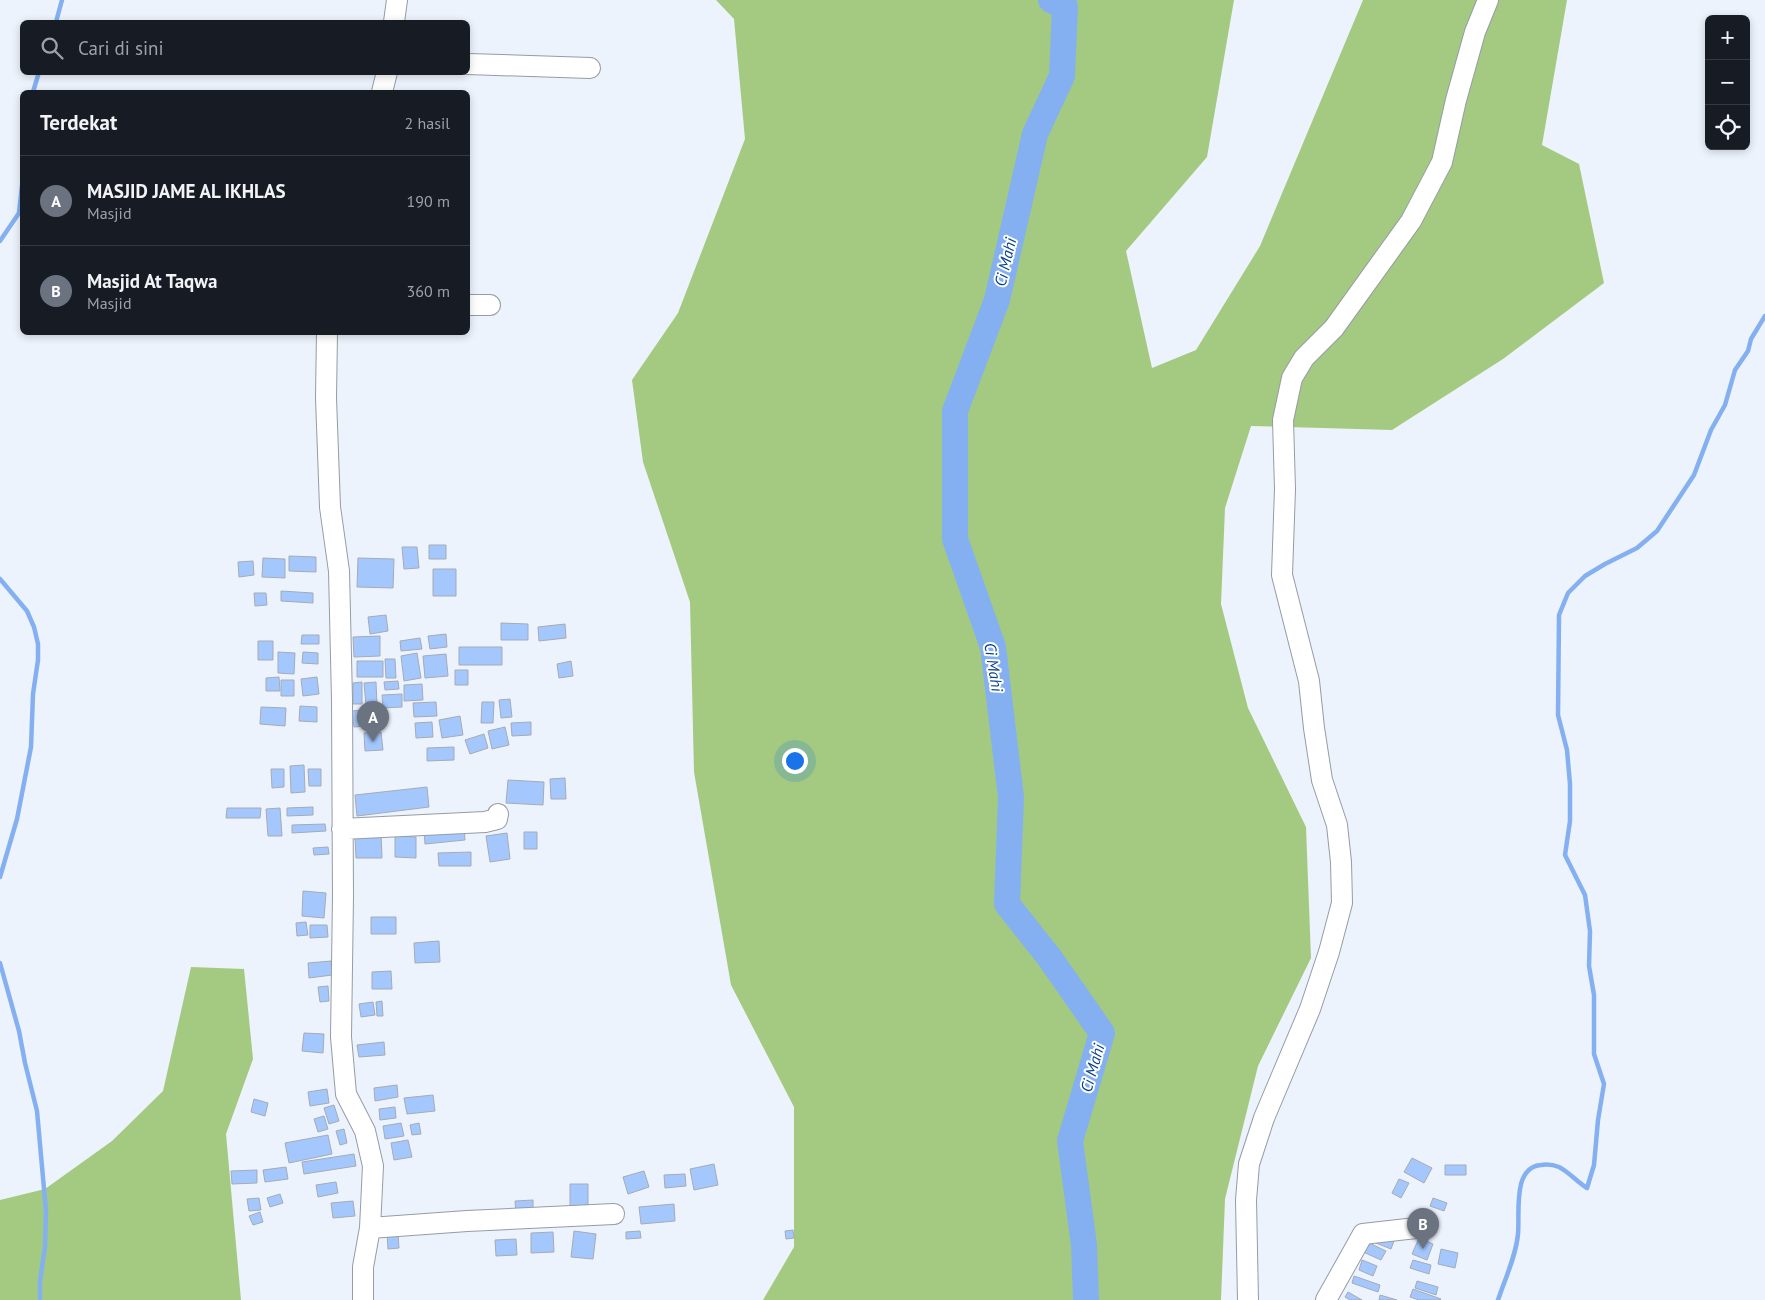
<!DOCTYPE html>
<html lang="id">
<meta charset="utf-8">
<style>
:root{--surface:#171b24;--page:#242831;--text:#f1f3f6;--muted:#9ea1a6;--line:#363941;--accent:#538314}
body{margin:0;font-family:"PT Sans",sans-serif;background:var(--page);color:var(--text)}
.controls{position:absolute;right:15px;top:15px;display:grid;overflow:hidden;border-radius:8px;box-shadow:0 2px 8px #0003}
.controls button{width:45px;height:45px;display:grid;place-items:center;padding:0;border:0;border-bottom:1px solid var(--line);background:var(--surface);color:var(--text);font:25px sans-serif}
.you{position:absolute;left:794px;top:760px;width:18px;height:18px;margin:-12px;border:4px solid #fff;border-radius:50%;background:#1a73e8;box-shadow:0 0 0 8px #1a73e833}
.badge{display:grid;place-items:center;width:32px;height:32px;border-radius:50%;background:var(--accent);color:#fff;font-size:16px;font-weight:700}
.pin{position:absolute;translate:-50% -41px;filter:drop-shadow(0 1px 2px #0008)}
.pin::after{content:'';position:absolute;top:26px;width:18px;height:15px;background:inherit;clip-path:polygon(0 0,100% 0,50% 100%)}
.list{margin:0;padding:0;list-style:none}
h2{display:flex;justify-content:space-between;align-items:center;height:65px;margin:0;padding:0 20px;font-size:21px}
h2 small{font-size:16px;font-weight:400;color:var(--muted)}
.list li{display:grid;grid-template-columns:32px 1fr auto;gap:15px;align-items:center;box-sizing:border-box;height:90px;padding:0 20px;border-top:1px solid var(--line)}
.list b{display:block;font-size:19px;white-space:nowrap}
.list p{margin:0;font-size:16px;white-space:nowrap;color:var(--muted)}
.list em{font-size:16px;font-style:normal;color:var(--muted)}
.icon{flex:none;width:28px;height:28px;fill:none;stroke:currentColor;stroke-width:2;stroke-linecap:round;stroke-linejoin:round}
.map{position:relative;flex:none;width:1765px;height:1300px;overflow:hidden}
.search{position:absolute;background:var(--surface);box-shadow:0 2px 8px #0003;left:20px;top:20px;width:450px;height:55px;display:flex;align-items:center;gap:12px;box-sizing:border-box;padding:0 18px;border-radius:8px;color:var(--muted);font-size:19px}
.panel{position:absolute;background:var(--surface);box-shadow:0 2px 8px #0003;left:20px;top:90px;width:450px;height:245px;border-radius:8px}
.map>svg:first-child{display:block}
</style>
<div class="map">
<svg width="1765" height="1300" viewBox="0 0 1765 1300">
<rect width="100%" height="100%" fill="#ecf3fc"/>
<path fill="#a3ca80" d="M716,0H1234L1207,157L1126,251L1152,368L1196,350L1260,246L1363,0H1567L1542,145L1579,164L1604,283L1503,359L1392,430L1251,426L1225,508L1221,604L1248,708L1306,827L1311,958L1258,1066L1225,1199L1221,1300H763L794,1247V1107L731,985L694,772L690,602L643,462L632,380L678,313L745,139L734,19Z
M191,967L244,969L253,1059L226,1134L241,1300H0V1200L45,1189L112,1141L163,1091Z"/>
<g fill="none" stroke-linecap="round" stroke-linejoin="round">
<path stroke="#84b0f2" stroke-width="4.5" d="M56,22L62,0
M33,92L39,72
M0,241L19,213L22,186
M0,579L27,611L34,627L38,644V660L33,694L31,747L17,819L0,877
M0,963L19,1031L25,1063L37,1111L46,1211L45,1247L40,1281V1300
M1498,1300C1505,1279 1516,1256 1518,1234C1520,1214 1512,1167 1541,1165C1547,1164 1554,1165 1559,1167C1569,1172 1577,1182 1587,1188L1594,1165L1598,1120L1604,1084L1594,1054V995L1589,966L1590,931L1585,895L1565,855L1570,821V784L1567,750L1558,715L1559,615L1568,593L1585,576L1605,564L1637,548L1657,531L1694,475L1711,430L1725,405L1735,370L1748,351L1751,339L1765,316"/>
<path stroke="#84b0f2" stroke-width="26" d="M1051,0L1065,7L1062,76L1035,134L997,300L955,411V539L993,647L1011,797L1007,904L1049,957L1102,1033L1070,1141L1084,1245L1086,1300"/>
</g>
<path fill="#a4c8fe" stroke="#a5abb4" d="M429,545H446V559H429Z
M402,547H417L419,568L404,569Z
M289,556L316,557V572L289,571Z
M263,558L285,559V578L262,577Z
M358,558L394,559L393,588L357,587Z
M253,561L254,575L239,577L238,562Z
M433,569H456V596H433Z
M281,591L313,593V603L281,601Z
M254,593H266L267,605L255,606Z
M386,615L388,631L370,634L368,617Z
M501,623L528,624V640H501Z
M565,624L566,638L539,641L538,627Z
M446,634L447,647L430,649L428,636Z
M302,635H319V644H301Z
M380,636V656L354,657L353,637Z
M420,638L422,649L401,651L400,641Z
M258,641H273V660H258Z
M459,647H502V665H459Z
M278,652L295,653L294,674L278,673Z
M303,652L318,653V664L302,663Z
M417,653L421,678L404,681L401,656Z
M446,654L448,676L425,678L423,656Z
M385,659H395L396,678H386Z
M357,661H383V677H357Z
M571,661L573,676L559,678L557,664Z
M455,670H468V685H455Z
M279,677L280,691H266V678Z
M317,677L319,694L303,696L301,679Z
M281,680H294V696H281Z
M398,681L399,689L385,690L384,682Z
M362,682V704H353V683Z
M376,682L377,705H366L364,683Z
M422,684L423,700L404,701V685Z
M402,694V707L383,708L382,695Z
M510,699L512,717L501,718L499,700Z
M436,702L437,716L414,717L413,703Z
M482,702H494L493,723H481Z
M300,706L317,707V722L299,721Z
M261,707L286,708L285,726L260,724Z
M383,708L385,724L354,727L352,711Z
M460,716L463,735L442,738L439,720Z
M432,722L433,737L416,738L415,723Z
M531,722V735L512,736L511,723Z
M505,727L509,745L492,749L488,731Z
M381,732L383,750L365,751L364,733Z
M484,734L488,748L470,754L465,740Z
M454,747V760L427,761V748Z
M304,765L305,792L291,793L290,766Z
M271,769H284V787L272,788Z
M308,769H321V786H309Z
M565,778L566,799H551L550,779Z
M508,780L544,782L543,805L506,803Z
M427,787L429,807L357,816L355,795Z
M313,807V815L287,816V808Z
M227,808H261L260,818H226Z
M280,808L282,836H268L266,809Z
M325,824L326,831L292,833V825Z
M464,827L465,840L425,844L424,830Z
M524,832H537V849H524Z
M507,833L510,859L490,862L486,836Z
M381,834L382,858H356L355,835Z
M395,836L416,837V858L395,857Z
M328,847L329,854L314,855L313,848Z
M471,852V866H439L438,853Z
M303,891L326,893L324,918L302,916Z
M371,917H396V934H371Z
M306,922L308,935L297,936L296,923Z
M310,925H327L328,937L310,938Z
M439,941L440,962L415,963L414,943Z
M331,961L332,975L309,978L308,963Z
M391,971L392,989H372V972Z
M328,986L329,1001L320,1002L318,987Z
M382,1001L383,1016H377L376,1002Z
M373,1002L375,1015L361,1017L359,1004Z
M304,1033L324,1034L323,1053L302,1051Z
M384,1042L385,1055L359,1057L357,1045Z
M397,1085L398,1097L375,1101L374,1088Z
M327,1089L329,1103L310,1106L308,1092Z
M433,1095L435,1111L407,1114L404,1098Z
M254,1099L268,1103L265,1116L251,1112Z
M334,1105L339,1121L329,1124L324,1108Z
M395,1107L396,1118L380,1120L379,1109Z
M324,1116L328,1129L318,1132L314,1119Z
M401,1123L404,1136L385,1139L383,1126Z
M419,1123L421,1134L412,1135L410,1125Z
M344,1129L347,1143L340,1145L336,1131Z
M328,1135L332,1154L289,1163L285,1143Z
M408,1140L412,1157L394,1160L391,1143Z
M354,1154L356,1166L304,1174L302,1162Z
M1412,1158L1432,1168L1424,1183L1404,1172Z
M714,1164L718,1185L694,1190L690,1169Z
M1445,1165H1466V1175H1445Z
M286,1167L288,1179L265,1182L263,1170Z
M257,1170V1183L232,1184L231,1171Z
M644,1171L649,1187L628,1194L623,1177Z
M685,1174L686,1186L665,1188L664,1175Z
M1399,1179L1409,1183L1401,1198L1392,1193Z
M336,1182L338,1193L318,1197L316,1185Z
M570,1184H588V1206H570Z
M280,1194L283,1203L270,1207L267,1198Z
M259,1198L261,1210L249,1211L247,1199Z
M1433,1198L1447,1203L1444,1211L1430,1206Z
M533,1200V1213L516,1214L515,1201Z
M353,1201L355,1216L333,1218L331,1203Z
M674,1204L675,1221L641,1224L639,1207Z
M260,1212L263,1222L253,1225L249,1216Z
M793,1230L794,1238L786,1239L785,1231Z
M574,1231L596,1234L593,1259L571,1257Z
M640,1231L641,1238L626,1239V1232Z
M553,1232L554,1252L531,1253V1233Z
M398,1233L399,1248L388,1249L387,1234Z
M1379,1235L1394,1241L1391,1249L1376,1243Z
M1419,1238L1433,1244L1427,1260L1412,1254Z
M516,1239L517,1255L496,1256L495,1240Z
M1365,1241L1386,1251L1381,1260L1361,1251Z
M1441,1249L1458,1253L1455,1268L1438,1264Z
M1362,1260L1377,1266L1373,1276L1359,1270Z
M1413,1260L1431,1265L1429,1274L1410,1268Z
M1354,1276L1380,1285L1378,1292L1352,1283Z
M1417,1281L1438,1287L1436,1295L1415,1288Z
M1413,1289L1441,1299L1440,1300H1419L1410,1297Z
M1348,1292L1362,1300H1350L1345,1297Z
M1380,1295L1397,1300H1379Z"/>
<g fill="none" stroke-linecap="round" stroke-linejoin="round">
<defs>
<path id="minor" d="M394,22L397,0
M468,64L590,68
M382,92L387,72
M468,305H490
M327,332L326,398L330,507L339,571L342,700L343,896L341,1037L346,1094L365,1131L373,1166L370,1228L363,1267V1300
M342,829L485,822L497,819L498,814
M370,1228L467,1221L614,1214
M1248,1300L1246,1200L1249,1164L1264,1118L1310,1009L1329,952L1342,903L1341,862L1337,825L1322,780L1314,728L1309,681L1282,575L1285,489L1283,420L1292,378L1304,358L1334,328L1411,221L1442,162L1456,100L1475,32L1488,0
M1326,1300L1363,1234L1416,1228"/>
</defs>
<use href="#minor" stroke="#969ca5" stroke-width="22"/>
<use href="#minor" stroke="#fff" stroke-width="20"/>
</g>
<g text-anchor="middle" stroke-width="4" stroke-linejoin="round" paint-order="stroke">
<g font-size="16" font-style="italic" fill="#09418d" stroke="#fff">
<text transform="translate(1005 262) rotate(-77)" y="6">Ci Mahi</text>
<text transform="translate(994 667) rotate(81)" y="6">Ci Mahi</text>
<text transform="translate(1092 1068) rotate(-74)" y="6">Ci Mahi</text>
</g>
</g>
</svg>
<div class="controls">
<button>+</button>
<button>−</button>
<button><svg class="icon" aria-label="locate" viewBox="0 0 24 24"><circle cx="12" cy="12" r="6"/><path d="M12 2v4M12 18v4M2 12h4M18 12h4"/></svg></button>
</div>
<div class="you"></div>
<div class="pin badge" style="left:373px;top:742px;background:#6b7280">A</div>
<div class="pin badge" style="left:1423px;top:1249px;background:#6b7280">B</div>
<div class="search"><svg class="icon" aria-label="search" viewBox="0 0 24 24"><circle cx="10" cy="10" r="6"/><path d="M15 15l6 6"/></svg>Cari di sini</div>
<section class="panel">
<h2>Terdekat<small>2 hasil</small></h2>
<ul class="list">
<li><span class="badge" style="background:#6b7280">A</span><div><b>MASJID JAME AL IKHLAS</b><p>Masjid</p></div><em>190 m</em></li>
<li><span class="badge" style="background:#6b7280">B</span><div><b>Masjid At Taqwa</b><p>Masjid</p></div><em>360 m</em></li>
</ul>
</section>
</div>
